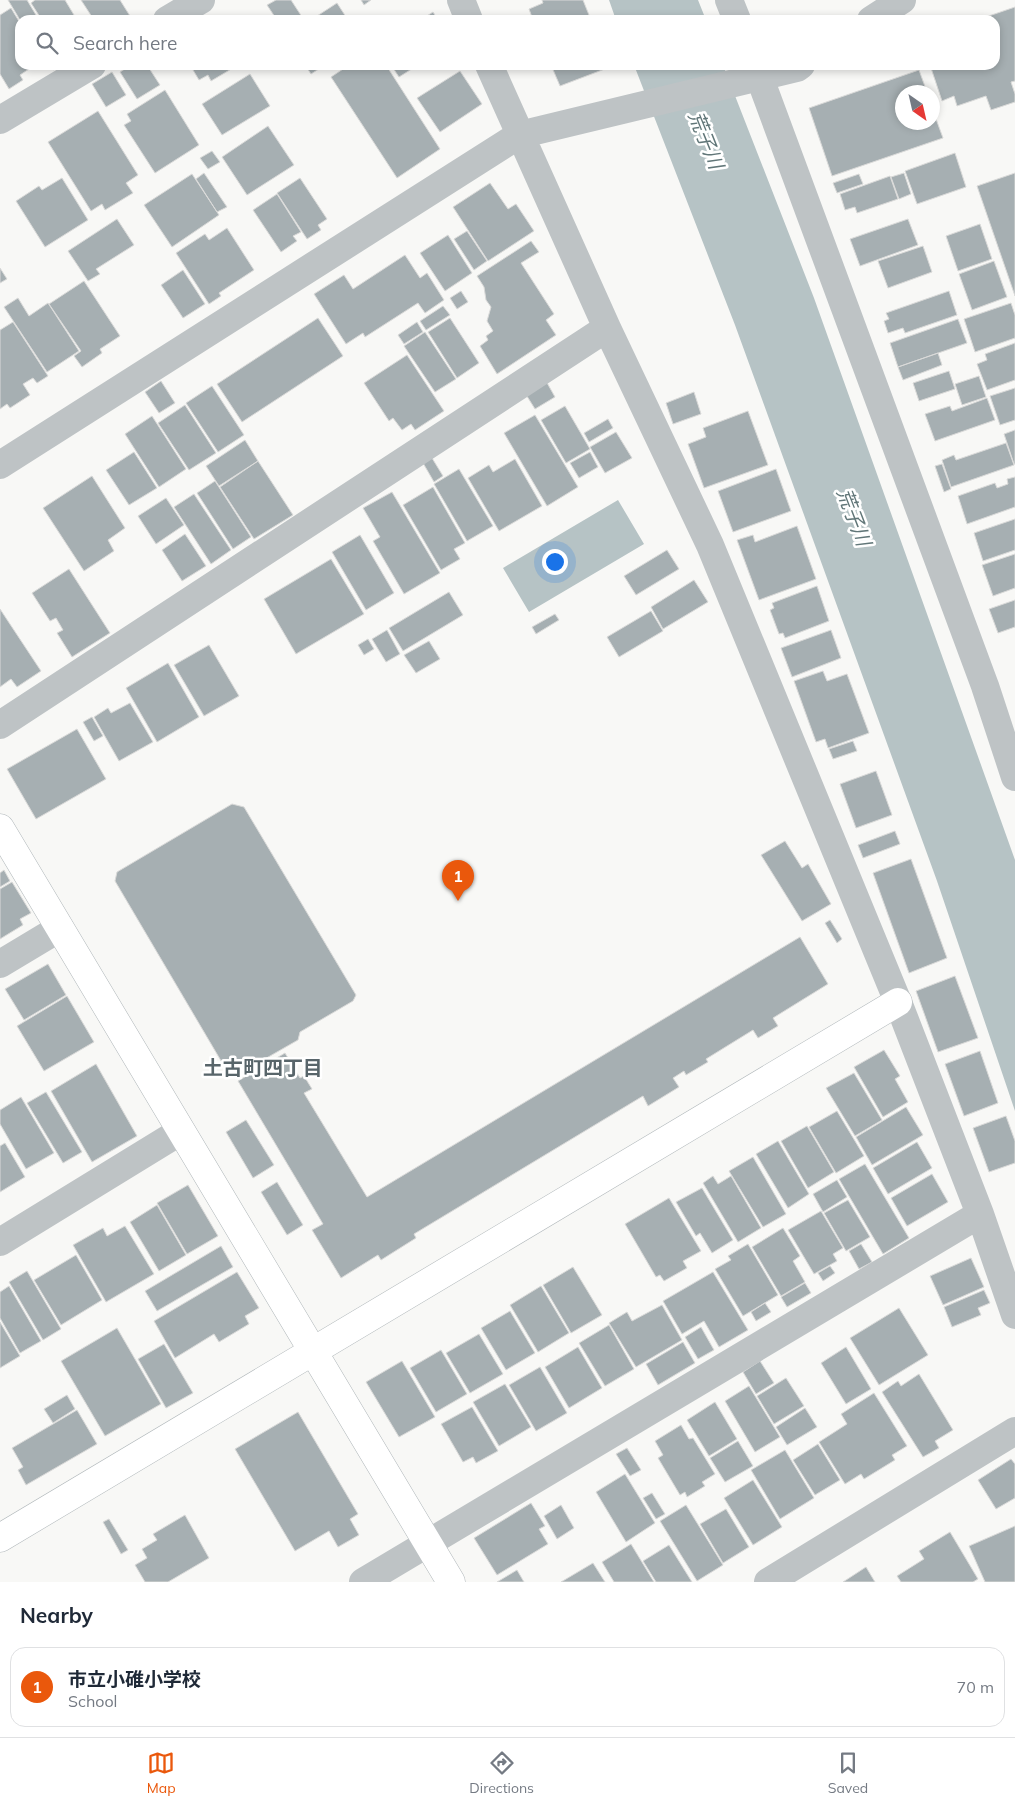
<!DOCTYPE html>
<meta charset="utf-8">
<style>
:root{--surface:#fff;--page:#f2f2f3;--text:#1f2937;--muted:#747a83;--line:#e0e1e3;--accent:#ea580c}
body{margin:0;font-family:Mulish,"Noto Sans JP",sans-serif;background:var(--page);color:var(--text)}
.compass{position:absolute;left:895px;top:85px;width:45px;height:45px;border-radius:50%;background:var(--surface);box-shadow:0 2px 8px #0003;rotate:146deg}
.you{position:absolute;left:554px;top:561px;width:18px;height:18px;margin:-12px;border:4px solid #fff;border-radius:50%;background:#1a73e8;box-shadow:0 0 0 8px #1a73e833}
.badge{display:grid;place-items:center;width:32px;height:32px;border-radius:50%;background:var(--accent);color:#fff;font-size:16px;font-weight:700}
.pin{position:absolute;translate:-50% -41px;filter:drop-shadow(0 1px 2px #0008)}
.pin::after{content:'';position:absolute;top:26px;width:18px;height:15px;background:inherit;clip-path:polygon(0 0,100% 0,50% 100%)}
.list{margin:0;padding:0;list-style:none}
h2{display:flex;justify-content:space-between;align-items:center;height:65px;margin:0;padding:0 20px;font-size:21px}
h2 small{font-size:16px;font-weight:400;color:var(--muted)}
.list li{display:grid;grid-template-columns:32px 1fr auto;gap:15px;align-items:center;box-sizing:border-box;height:80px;margin:0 10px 10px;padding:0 10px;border:1px solid var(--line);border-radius:15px}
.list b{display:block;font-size:19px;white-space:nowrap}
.list p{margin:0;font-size:16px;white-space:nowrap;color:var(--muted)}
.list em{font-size:16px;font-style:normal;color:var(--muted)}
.icon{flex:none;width:28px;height:28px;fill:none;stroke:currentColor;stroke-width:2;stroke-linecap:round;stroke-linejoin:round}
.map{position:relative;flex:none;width:1015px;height:1582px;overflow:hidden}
.search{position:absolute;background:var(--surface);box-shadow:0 2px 8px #0003;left:15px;right:15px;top:15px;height:55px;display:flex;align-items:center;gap:12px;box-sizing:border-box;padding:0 18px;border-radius:15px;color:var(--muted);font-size:19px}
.sheet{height:155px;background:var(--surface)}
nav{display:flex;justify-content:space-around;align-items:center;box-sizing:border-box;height:70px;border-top:1px solid var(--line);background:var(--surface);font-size:14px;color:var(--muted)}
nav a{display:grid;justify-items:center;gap:2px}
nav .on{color:var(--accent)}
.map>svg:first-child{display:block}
</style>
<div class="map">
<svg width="1015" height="1582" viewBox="0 0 1015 1582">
<rect width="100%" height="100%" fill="#f8f8f6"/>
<path fill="#b6c3c5" d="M609,0H698L706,20H616Z
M634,65H723L814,298L1015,860V1111L937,881L735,325Z
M618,500L644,544L529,612L503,568Z"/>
<path fill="#a6afb2" stroke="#dadad9" d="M8,0H27L39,20H20Z
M35,0H65L77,20H42L31,3Z
M81,0H120L130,16L124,20H94Z
M276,0H291L304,20H277L267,5Z
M361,0H371L364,5Z
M542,0H583L591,20H533L529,9L543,3Z
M337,3L348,20H311Z
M1015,7V81L1011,82L1015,94V102L991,110L986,96L957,106L954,96L942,101L930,65H995V20H977Z
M11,8L20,23V65H26L29,69L20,75L23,80L9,89L0,74V15Z
M433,12L438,20H421Z
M50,65H62L53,70Z
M131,65H147L160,85L137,99L120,72Z
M190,65H238L211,81L208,75L199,80Z
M305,65H325L311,74Z
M349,65H386L440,149L397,178L331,77Z
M391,65H418L399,77Z
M551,65H609L610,67L560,86Z
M919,70L927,92H902V122H932V108L943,138L832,176L809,108Z
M460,71L482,104L440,132L417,98Z
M112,72L126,95L106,107L92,84Z
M250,74L270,106L222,135L202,104Z
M165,90L199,145L155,173L124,125L131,121L127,114Z
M98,111L138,175L126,183L133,193L105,210L102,204L91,211L48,142Z
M268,126L294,165L247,195L222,157Z
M212,151L220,162L208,169L200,158Z
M955,153L966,187L917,204L905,171Z
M204,173L227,207L217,212L196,179Z
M904,173L911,194L899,199L891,177Z
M1015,173V296L977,186Z
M192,174L219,215L172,247L144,205Z
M859,174L863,184L837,193L833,183Z
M890,176L898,199L857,213L855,207L845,210L840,194Z
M62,178L88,220L45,247L16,201L39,186L42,190Z
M300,178L327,219L318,225L321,230L307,239L277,193Z
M490,183L508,209L516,204L534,231L488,261L453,207Z
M277,194L301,232L293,236L297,241L281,252L253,210Z
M117,219L134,245L96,269L100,274L88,281L68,251Z
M908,219L918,245L860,266L850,239Z
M980,224L992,259L958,271L946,236Z
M227,228L254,270L219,293L221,296L209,304L176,253L205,234L209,240Z
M467,231L487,261L474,270L454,239Z
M448,235L472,273L445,291L420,253Z
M531,241L539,252L521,263L554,314L546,320L556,335L497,374L480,346L488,340L486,336L493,331L487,321L491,307L486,300L484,287L477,276Z
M923,246L932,272L888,288L878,261Z
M405,255L420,278L427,273L444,300L425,313L418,303L365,337L363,333L346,344L314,294L344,275L353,289Z
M994,261L1007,297L972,310L959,274Z
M0,268L7,279L0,283Z
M183,270L205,304L183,318L161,285Z
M84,281L120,336L100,349L102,353L82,367L74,356L81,351L49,304Z
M461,291L468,302L457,309L450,298Z
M949,291L957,315L905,333L903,328L888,333L884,321L889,319L886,313Z
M18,298L29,316L48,303L79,351L47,372L4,307Z
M1011,303L1015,315V338L975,352L964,319Z
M443,306L450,315L426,330L420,321Z
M318,318L343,356L242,422L217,384Z
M450,318L479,363L457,378L428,332Z
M958,319L967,343L898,367L890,343Z
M13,322L48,376L37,383L33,378L23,384L30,395L10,408L7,404L0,409V330Z
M417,322L423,332L404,344L398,335Z
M425,332L456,379L435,392L404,346Z
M1015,343V380L987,390L977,364L987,360L985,354Z
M938,353L942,365L903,380L898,367Z
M407,355L444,411L415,430L411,424L402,430L393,418L389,421L364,383Z
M949,371L955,389L919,401L913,383Z
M979,376L986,397L962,405L955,384Z
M161,381L175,403L159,413L145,392Z
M546,381L555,397L535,409L525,393Z
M212,386L244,435L218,452L186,403Z
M1015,388V420L1000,425L990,396Z
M694,392L701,414L673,424L666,403Z
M987,398L995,420L935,441L925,414L950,406L952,411Z
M185,405L216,453L189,470L158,423Z
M565,406L590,449L566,463L541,420Z
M748,411L768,465L704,488L688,444L706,437L703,428Z
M535,415L578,487L547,506L504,433Z
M152,416L186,469L159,487L125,434Z
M608,419L613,428L589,442L584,433Z
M1015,430V464H1014L1004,434Z
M616,432L632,458L605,473L590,447Z
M245,440L258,461L219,486L206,466Z
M1006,443L1014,465L951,487L942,460L954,455L956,460Z
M134,452L157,488L129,505L106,470Z
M590,452L598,467L579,478L570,463Z
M432,458L443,476L434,482L423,463Z
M515,459L542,506L499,531L468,478L489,465L493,472Z
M258,461L293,515L254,539L220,487Z
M942,464L951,489L944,492L935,466Z
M459,469L493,526L467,541L434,484Z
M776,469L791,511L733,532L718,491Z
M92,476L125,528L108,540L114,551L84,571L43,508Z
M1015,477V507L967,524L958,496L995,483L997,488L1008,484L1007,479Z
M215,481L251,537L233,549L197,493Z
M433,487L465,543L454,549L460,559L441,570L403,505Z
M392,492L440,573L404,594L373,541L380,537L363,508Z
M194,494L231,550L211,564L174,507Z
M166,498L184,525L156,544L138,516Z
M1015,519V550L983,561L974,533Z
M797,526L816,579L759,600L737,540L753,535L755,542Z
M185,534L206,566L182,581L162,550Z
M360,535L394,593L366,610L332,552Z
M667,550L679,569L636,595L624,576Z
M1015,554V588L993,596L982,565Z
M331,559L364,614L296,654L264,599Z
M69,569L110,633L72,657L57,633L63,630L56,618L50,621L32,593Z
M694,580L708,602L663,629L651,607Z
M817,586L829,621L785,638L783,633L779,634L770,610L774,608L772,603Z
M449,592L463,615L403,651L389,628Z
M1015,600V627L998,633L989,609Z
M0,609L41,671L17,687L11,679L0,687Z
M651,611L663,631L619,657L607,637Z
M555,614L559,620L536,634L532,627Z
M387,630L400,654L386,662L372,639Z
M831,630L841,658L792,677L781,648Z
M368,639L374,649L364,655L358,645Z
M429,641L440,659L416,673L404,655Z
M209,645L239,696L204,716L174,665Z
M168,663L199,717L157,742L126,688Z
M823,671L827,681L847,674L869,733L828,748L825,739L816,742L794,681Z
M130,703L153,742L119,761L94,717L108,708L111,713Z
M92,717L103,736L94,741L83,722Z
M77,729L106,779L36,819L7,769Z
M853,741L857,751L833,759L829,749Z
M876,771L892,815L856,828L840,784Z
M232,804L244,807L356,995L353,1001L300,1032L298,1040L249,1068L247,1064L234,1072L227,1071L115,881L117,872Z
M895,831L900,844L863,858L858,845Z
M785,841L802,868L808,864L831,904L802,921L761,855Z
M911,859L947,958L909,973L873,873Z
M4,870L10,881L0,887V873Z
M12,882L31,913L20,919L23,925L0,939V889Z
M830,920L842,939L837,943L825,923Z
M800,937L828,984L773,1018L778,1026L758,1038L753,1030L706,1059L708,1062L686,1075L684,1071L673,1078L679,1087L648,1106L643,1096L414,1234L416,1238L381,1260L378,1255L341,1278L312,1230L323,1224L238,1081L285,1053L300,1078L304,1076L312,1089L304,1093L367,1197Z
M48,964L66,995L24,1020L5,989Z
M955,976L978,1038L938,1052L916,991Z
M67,996L94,1042L44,1071L17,1026Z
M884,1050L900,1076L895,1079L908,1102L883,1117L854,1067Z
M980,1051L998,1103L964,1116L945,1064Z
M96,1064L137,1136L92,1162L51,1091Z
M854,1073L882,1120L855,1136L826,1088Z
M46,1092L82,1152L63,1163L27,1103Z
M21,1097L54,1153L26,1169L0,1124V1110Z
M906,1107L923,1135L872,1165L856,1137Z
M837,1111L864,1156L836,1173L809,1127Z
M1006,1116L1015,1141V1163L989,1172L973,1128Z
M246,1120L274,1165L253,1178L226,1132Z
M807,1126L834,1172L808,1188L781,1141Z
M778,1141L809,1194L788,1208L756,1154Z
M917,1142L932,1168L888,1194L873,1168Z
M5,1143L25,1177L0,1192V1146Z
M753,1157L786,1214L763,1227L729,1171Z
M865,1164L909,1238L883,1254L839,1179Z
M932,1174L948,1202L907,1226L891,1198Z
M713,1176L718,1184L731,1176L761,1228L738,1242L703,1183Z
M837,1180L847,1197L823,1212L813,1194Z
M277,1182L303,1225L287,1235L261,1192Z
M188,1185L218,1236L187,1254L157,1203Z
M702,1188L733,1240L712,1253L700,1233L696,1236L676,1202Z
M669,1198L701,1251L683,1261L687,1268L664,1281L660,1275L656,1277L625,1224Z
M848,1200L870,1237L846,1251L824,1213Z
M157,1205L186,1255L159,1271L130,1222Z
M821,1211L843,1248L833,1254L837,1261L814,1274L788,1230Z
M125,1226L154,1274L106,1302L73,1245L103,1228L107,1236Z
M783,1228L800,1256L793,1261L805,1282L781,1296L752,1247Z
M748,1244L778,1295L743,1316L715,1269L731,1260L728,1256Z
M861,1244L872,1262L859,1269L849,1251Z
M221,1246L233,1267L157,1311L145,1291Z
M76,1255L102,1300L61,1325L34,1280Z
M971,1258L984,1287L943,1305L930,1276Z
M830,1266L835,1273L823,1281L818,1273Z
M573,1267L602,1315L571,1333L543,1285Z
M27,1271L61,1329L43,1340L9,1282Z
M237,1272L259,1308L245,1316L249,1324L219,1342L214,1334L175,1358L154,1321Z
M713,1272L748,1330L719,1347L704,1321L682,1334L663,1301Z
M805,1283L811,1293L787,1307L781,1297Z
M9,1286L41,1341L20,1353L0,1318V1292Z
M541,1286L569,1333L538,1352L510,1305Z
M984,1290L990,1303L978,1308L981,1315L952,1327L944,1307Z
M765,1303L771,1312L756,1321L751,1312Z
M662,1305L682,1340L636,1367L609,1323L627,1312L632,1321Z
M899,1308L928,1355L879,1385L850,1338Z
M510,1311L535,1353L506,1370L481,1328Z
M0,1322L20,1356L0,1368Z
M609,1325L634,1369L605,1386L579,1343Z
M701,1327L714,1350L698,1359L685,1337Z
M117,1328L161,1404L105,1436L61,1361Z
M479,1334L503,1374L470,1393L446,1353Z
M683,1342L695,1363L658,1385L646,1364Z
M164,1344L193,1393L166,1408L138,1359Z
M578,1347L602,1388L569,1408L545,1367Z
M846,1347L871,1389L846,1404L821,1363Z
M441,1350L467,1394L436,1412L410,1368Z
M402,1361L435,1417L399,1437L366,1382Z
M760,1361L774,1383L756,1394L743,1372Z
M540,1367L567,1413L536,1431L509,1385Z
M919,1374L953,1430L935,1441L939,1448L923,1457L882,1392L898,1381L901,1386Z
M786,1378L804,1406L774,1424L757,1396Z
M505,1384L531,1427L499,1446L473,1402Z
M749,1386L780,1437L755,1452L725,1401Z
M874,1393L907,1446L892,1455L895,1460L864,1479L861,1474L845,1484L819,1442L847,1424L841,1414Z
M67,1395L75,1409L53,1423L44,1409Z
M715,1402L737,1439L709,1456L687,1420Z
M472,1407L498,1451L476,1463L473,1457L463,1462L441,1424Z
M805,1408L817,1427L787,1445L776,1427Z
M77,1410L97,1444L26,1485L18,1470L23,1467L12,1448Z
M298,1412L358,1514L350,1519L359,1535L338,1547L329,1531L295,1551L235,1449Z
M681,1425L689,1439L693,1438L715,1474L702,1482L705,1486L687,1497L685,1492L680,1495L658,1458L663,1455L655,1441Z
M738,1441L753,1466L725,1482L710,1458Z
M818,1444L840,1480L815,1495L793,1460Z
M627,1448L641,1470L630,1476L616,1454Z
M785,1450L814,1498L780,1519L751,1470Z
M1011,1459L1015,1464V1498L996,1509L978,1480Z
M625,1474L655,1523L626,1542L596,1492Z
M753,1480L782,1527L753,1545L724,1498Z
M652,1493L665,1514L656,1519L643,1498Z
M531,1503L545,1526L539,1529L548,1544L497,1575L474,1538Z
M561,1505L574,1528L557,1539L544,1516Z
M686,1505L723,1565L697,1581L660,1521Z
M726,1509L749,1547L723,1563L700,1524Z
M185,1515L209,1558L168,1582H145L135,1565L147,1558L142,1549L157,1540L153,1534Z
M109,1519L128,1550L121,1554L103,1522Z
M1015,1526V1582H985L969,1546Z
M950,1532L978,1579L973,1582H901L897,1576L924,1559L919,1551Z
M631,1544L654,1582H614L602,1562Z
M669,1545L692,1582H656L643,1561Z
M593,1563L605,1582H561Z
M866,1567L875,1582H843Z
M517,1570L524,1582H497Z"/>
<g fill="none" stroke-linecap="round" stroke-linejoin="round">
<defs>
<path id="secondary" d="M0,828L451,1582
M0,1538L898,1002"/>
</defs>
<use href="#secondary" stroke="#b0b7ba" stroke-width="29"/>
<path stroke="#bec3c5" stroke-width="28" d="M461,0L469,20
M729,0L737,20
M167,20L201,0
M871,20L902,0
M489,65L607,328L710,545L898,1002L980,1214L1015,1315
M755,65L985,686L1015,777
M0,120L92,65
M0,465L519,135L797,68L801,65
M0,725L607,328
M0,964L60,928
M0,1242L181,1131
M363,1582L980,1214
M768,1582L1015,1431"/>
<use href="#secondary" stroke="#fff" stroke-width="28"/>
</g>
<g text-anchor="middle" stroke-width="5" stroke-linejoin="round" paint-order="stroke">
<g font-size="20" font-style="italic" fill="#617678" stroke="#fff">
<text transform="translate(706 140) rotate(68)" y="7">荒子川</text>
<text transform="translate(854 517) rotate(69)" y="7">荒子川</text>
</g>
<g font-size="20" font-weight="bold" fill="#58656a" stroke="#fff">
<text x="263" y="1075">土古町四丁目</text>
</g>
</g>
</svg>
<svg class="compass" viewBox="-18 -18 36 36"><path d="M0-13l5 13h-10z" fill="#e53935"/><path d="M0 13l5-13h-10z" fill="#747a83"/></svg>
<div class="you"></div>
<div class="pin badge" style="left:458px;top:901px">1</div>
<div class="search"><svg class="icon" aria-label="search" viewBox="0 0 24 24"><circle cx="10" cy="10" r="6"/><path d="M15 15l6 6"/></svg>Search here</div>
</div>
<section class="sheet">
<h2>Nearby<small></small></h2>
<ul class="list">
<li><span class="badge">1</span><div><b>市立小碓小学校</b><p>School</p></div><em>70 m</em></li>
</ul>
</section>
<nav>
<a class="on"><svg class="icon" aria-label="map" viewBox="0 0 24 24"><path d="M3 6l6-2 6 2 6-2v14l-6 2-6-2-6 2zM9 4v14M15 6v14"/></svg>Map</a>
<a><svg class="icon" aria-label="directions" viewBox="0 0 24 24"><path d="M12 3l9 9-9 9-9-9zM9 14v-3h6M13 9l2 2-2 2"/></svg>Directions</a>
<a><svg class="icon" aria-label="saved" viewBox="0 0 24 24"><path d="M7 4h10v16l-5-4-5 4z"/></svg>Saved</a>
</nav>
